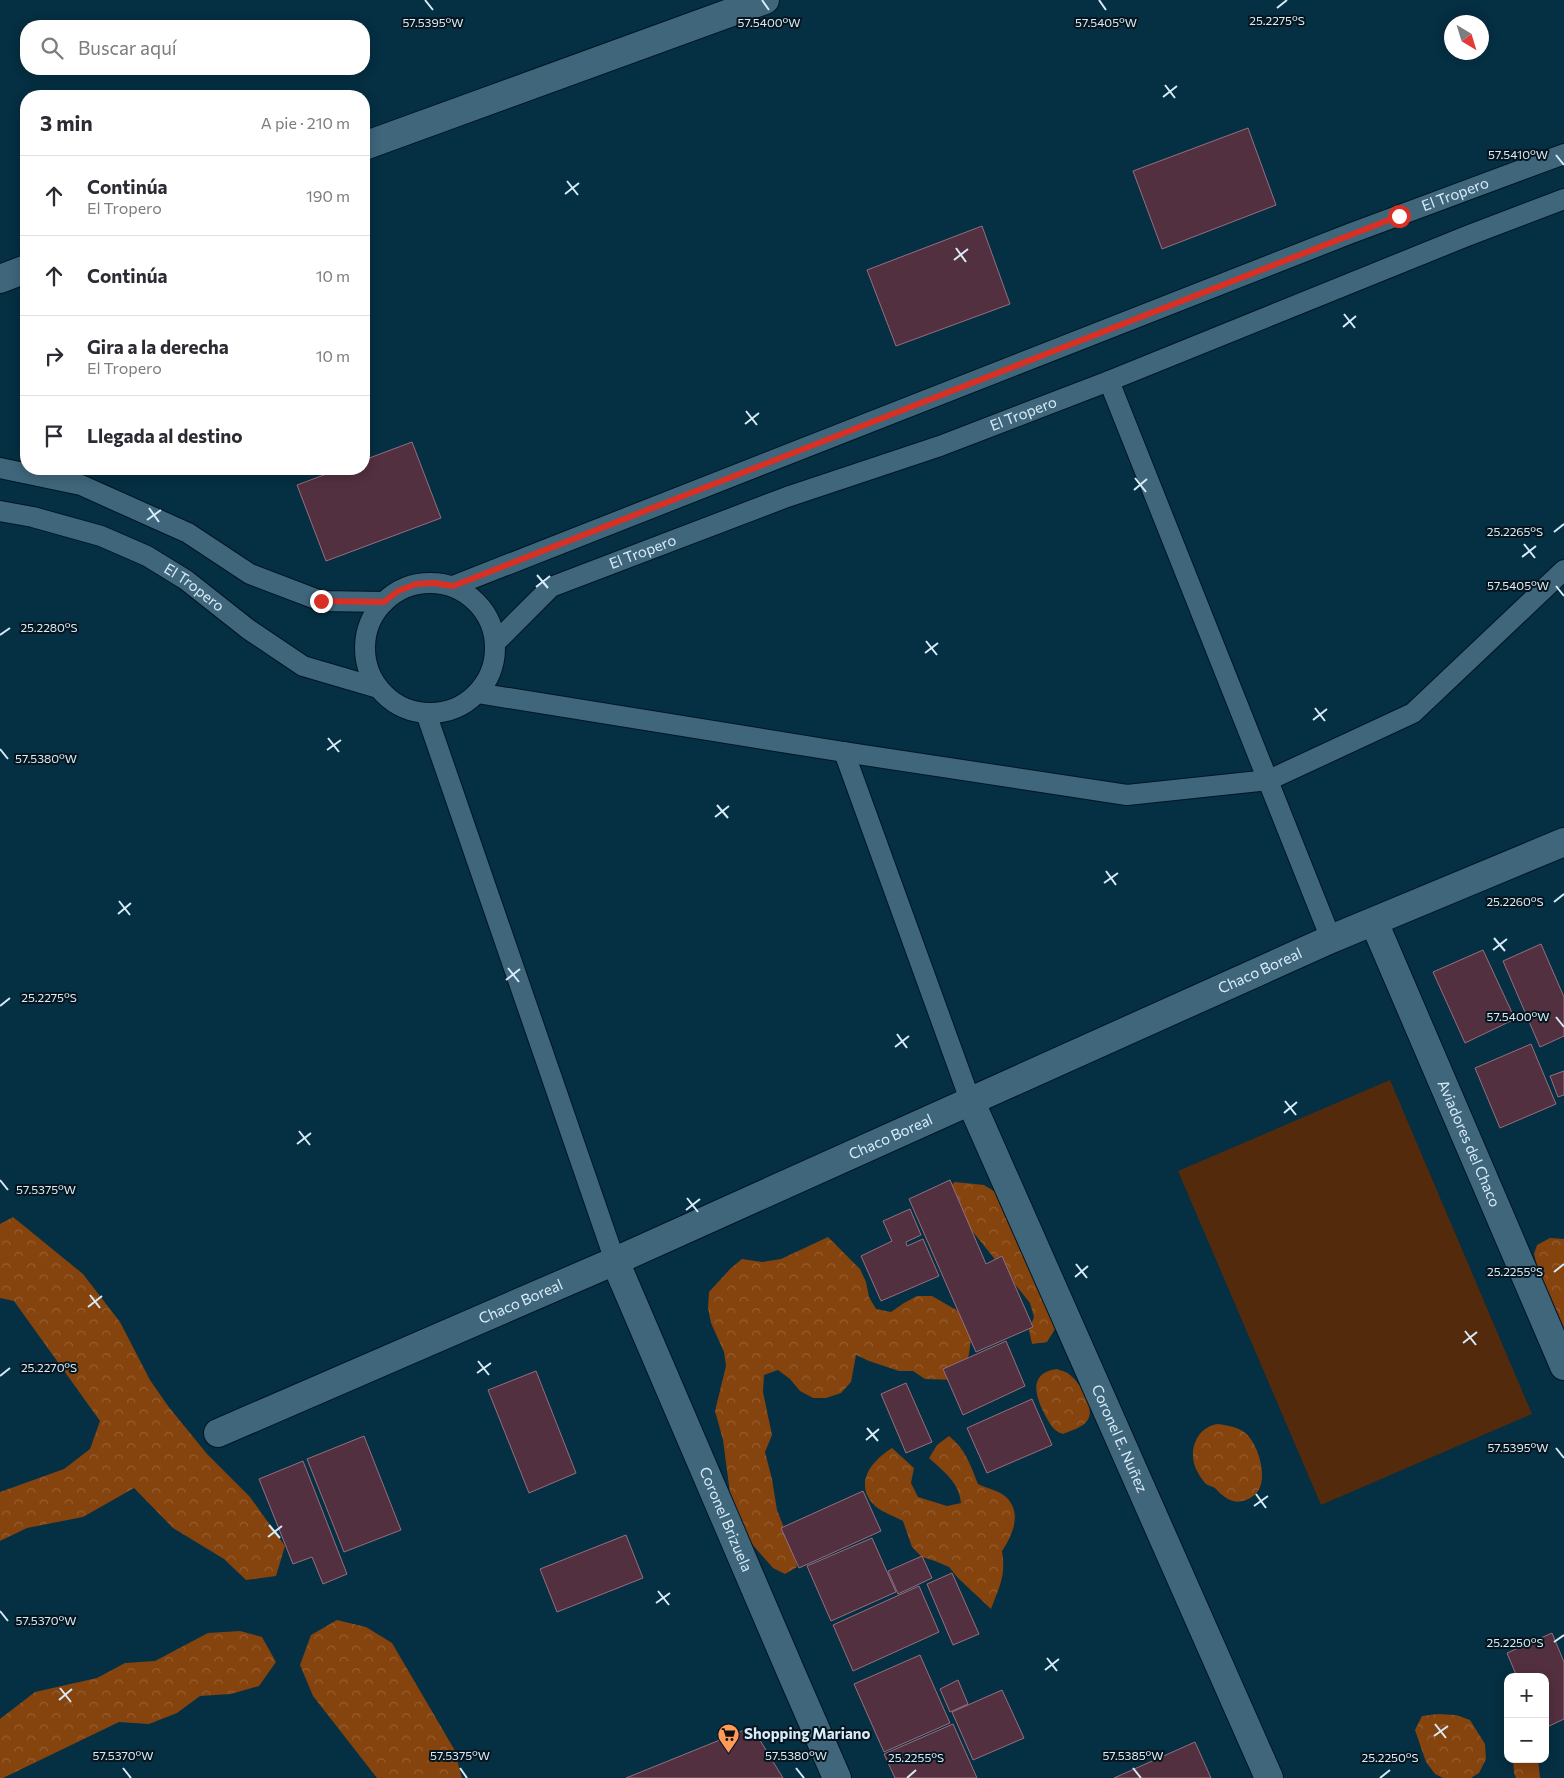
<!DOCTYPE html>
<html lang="es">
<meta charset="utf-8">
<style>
:root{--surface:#fff;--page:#f7f7f7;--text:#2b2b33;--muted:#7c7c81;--line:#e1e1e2}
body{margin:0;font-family:Commissioner,sans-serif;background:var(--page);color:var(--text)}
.controls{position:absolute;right:15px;bottom:15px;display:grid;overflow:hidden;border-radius:10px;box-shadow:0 2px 12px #0003}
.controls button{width:45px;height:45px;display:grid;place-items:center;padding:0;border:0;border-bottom:1px solid var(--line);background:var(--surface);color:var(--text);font:25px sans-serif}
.compass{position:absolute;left:1444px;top:15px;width:45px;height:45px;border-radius:50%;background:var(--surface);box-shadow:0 2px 12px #0003;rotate:142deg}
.stop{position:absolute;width:15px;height:15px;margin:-11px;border:4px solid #d93025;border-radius:50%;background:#fff}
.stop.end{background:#d93025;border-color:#fff;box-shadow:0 1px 5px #0008}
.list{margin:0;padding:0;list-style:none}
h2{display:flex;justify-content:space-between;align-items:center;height:65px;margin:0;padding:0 20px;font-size:21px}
h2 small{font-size:16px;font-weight:400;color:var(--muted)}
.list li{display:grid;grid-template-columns:32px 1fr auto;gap:15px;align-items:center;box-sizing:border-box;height:80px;padding:0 20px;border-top:1px solid var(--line)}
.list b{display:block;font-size:19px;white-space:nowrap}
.list p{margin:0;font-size:16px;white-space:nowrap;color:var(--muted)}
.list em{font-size:16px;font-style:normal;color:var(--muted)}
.icon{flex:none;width:28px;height:28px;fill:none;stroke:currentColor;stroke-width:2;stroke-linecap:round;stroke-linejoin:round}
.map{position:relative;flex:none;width:1564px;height:1778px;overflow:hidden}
.search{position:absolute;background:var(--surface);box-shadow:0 2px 12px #0003;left:20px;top:20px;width:350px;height:55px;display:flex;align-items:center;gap:12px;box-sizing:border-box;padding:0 18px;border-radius:20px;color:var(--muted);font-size:19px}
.panel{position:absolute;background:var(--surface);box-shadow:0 2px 12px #0003;left:20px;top:90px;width:350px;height:385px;border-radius:20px}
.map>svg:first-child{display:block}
</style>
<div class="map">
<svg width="1564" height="1778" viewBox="0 0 1564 1778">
<defs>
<pattern id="forest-crowns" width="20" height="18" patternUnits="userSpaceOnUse" patternTransform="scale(1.25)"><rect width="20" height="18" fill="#85430d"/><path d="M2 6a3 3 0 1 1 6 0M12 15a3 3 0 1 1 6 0" fill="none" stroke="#965e31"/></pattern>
</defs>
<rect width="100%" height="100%" fill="#052f42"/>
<path fill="url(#forest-crowns)" d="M955,1182L984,1185L997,1193L1056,1314L1055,1329L1047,1342L1032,1344L1029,1330L1034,1317L1030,1303L973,1232L941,1206L943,1191Z
M13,1217L83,1274L120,1322L150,1380L168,1406L207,1454L250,1497L285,1546L276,1576L246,1580L224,1559L173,1528L134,1488L83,1517L27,1528L0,1541V1492L64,1469L90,1449L100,1421L14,1301L0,1298V1224Z
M828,1237L860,1269L866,1282L869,1297L876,1309L891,1312L904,1303L917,1296H932L958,1311L971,1339L969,1354L964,1369L955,1380L925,1379L913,1371H899L869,1361L856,1355L851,1382L841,1393L826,1398H813L800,1391L790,1379L778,1370L764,1375L763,1392L772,1435L765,1452L772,1479L777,1510L794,1553L797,1567L785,1574L773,1568L751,1543L731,1501L723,1440L715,1411L726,1366L724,1352L711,1323L708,1308L709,1292L731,1268L742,1259L762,1262L781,1259Z
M1550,1238L1564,1239V1367L1534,1254L1537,1245Z
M1057,1369C1062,1371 1068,1372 1071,1376C1081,1384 1096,1409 1087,1421C1083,1427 1070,1431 1063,1434C1053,1431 1050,1424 1045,1415C1035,1396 1028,1373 1057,1369Z
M1218,1424C1226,1425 1237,1427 1244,1432C1258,1442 1268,1477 1258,1491C1255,1496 1248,1500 1242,1501C1232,1504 1222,1496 1216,1489C1213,1486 1209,1486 1206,1484C1203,1481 1199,1475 1197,1471C1187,1452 1196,1427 1218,1424Z
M949,1436C966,1450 970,1464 978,1484C986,1488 1000,1491 1006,1497C1023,1513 1012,1536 1002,1551C1006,1576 1000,1585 991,1609L958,1578L949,1567L935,1561L922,1557L912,1547L903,1521C894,1516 882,1512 875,1506C853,1484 871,1461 892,1448L914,1468L911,1483L918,1497L947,1506L961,1503C959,1482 944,1472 929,1458L937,1445Z
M337,1620L366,1627L392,1643L454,1749L462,1778H377L313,1696L300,1665L311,1635Z
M240,1631L262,1637L276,1662L259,1686L231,1694L200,1696L177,1713L149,1724L119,1722L3,1778H0V1719L35,1692L97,1678L125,1663L155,1661L208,1633Z
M1438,1714L1456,1715L1470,1720L1485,1744L1486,1759L1479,1773L1471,1778H1443L1435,1774L1426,1762L1415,1730L1422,1716Z
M1513,1759H1538L1540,1778H1516L1514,1773Z"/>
<path fill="#532a0c" d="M1390,1080L1532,1414L1321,1505L1178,1171Z"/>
<path fill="#53303f" stroke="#966e7e" d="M1248,128L1276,205L1162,249L1133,171Z
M982,226L1010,304L896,346L867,270Z
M412,442L441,518L326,561L297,485L340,469H364V460Z
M1541,944L1564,997V1036L1540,1047L1503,961Z
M1483,950L1515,1019L1465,1043L1433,972Z
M1531,1044L1556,1104L1500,1128L1475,1068Z
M1564,1071V1095L1558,1097L1550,1076Z
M950,1180L986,1264L1002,1256L1033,1327L976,1352L909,1199Z
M910,1209L921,1235L906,1242L907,1246L923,1239L939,1276L881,1301L861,1256L892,1241L883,1221Z
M1006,1341L1025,1386L963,1415L943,1369Z
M536,1371L576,1473L529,1493L488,1390Z
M906,1383L932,1442L906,1453L881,1394Z
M1032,1399L1052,1445L987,1473L967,1428Z
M364,1436L401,1530L344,1552L307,1459Z
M303,1461L347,1574L323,1584L312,1557L293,1564L259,1479Z
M863,1491L881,1531L799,1568L781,1528Z
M626,1535L643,1578L557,1612L540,1569Z
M872,1538L896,1592L831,1621L807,1566Z
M922,1556L932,1578L898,1594L888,1571Z
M952,1573L979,1634L953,1645L927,1584Z
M919,1586L939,1632L853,1671L833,1625Z
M1552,1633L1564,1662V1719L1545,1728V1677H1517L1507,1653Z
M920,1655L950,1723L884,1752L854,1684Z
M958,1680L968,1704L950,1712L940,1689Z
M1002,1690L1024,1738L973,1760L952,1712Z
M953,1724L977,1778H895L884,1754Z
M752,1727L783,1778H626Z
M1195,1742L1211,1778H1114Z"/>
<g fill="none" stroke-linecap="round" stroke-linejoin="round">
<defs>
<g id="lane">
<path d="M1109,381L1331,939"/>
<path d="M0,468L81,485L188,533L250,574L321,601L384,602"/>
<path id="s1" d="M0,511L33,517L101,536L147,556L186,580L248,629L303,666L378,688"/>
<circle cx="430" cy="648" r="65"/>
<path id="s2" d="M453,586L1349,234L1564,154"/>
<path id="s3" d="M496,642L551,587L787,497L940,446L1109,381L1467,236L1564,199"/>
<path d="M477,693L844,752L1127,795L1269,780L1413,713L1564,570"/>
<path d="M426,713L615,1261"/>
<path d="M844,752L970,1100"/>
</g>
<g id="street">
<path d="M364,146L765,0"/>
<path d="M0,279L26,269"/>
<path id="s4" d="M1374,922L1564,1366"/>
<path id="s5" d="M970,1100L1269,1778"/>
<path id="s6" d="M615,1261L793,1677L837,1778"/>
<path id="s7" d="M218,1433L615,1261L1331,939L1564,842"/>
</g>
</defs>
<use href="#lane" stroke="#001624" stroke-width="22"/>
<use href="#street" stroke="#001624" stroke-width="30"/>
<use href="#lane" stroke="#3f667b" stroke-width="20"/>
<use href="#street" stroke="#3f667b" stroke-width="28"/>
</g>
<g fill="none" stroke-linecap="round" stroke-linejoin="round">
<path stroke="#d93025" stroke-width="6" d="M321,601L384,602L398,591L416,584L434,583L453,586L1399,216"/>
</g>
<path fill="none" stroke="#d7ecf8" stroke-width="2" d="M425,0L433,10M762,0L769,10M1099,0L1106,10M1277,8L1287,0M1165,85L1175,98M1163,97L1177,86M1556,155L1564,165M567,181L578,195M565,194L579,183M956,248L966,262M954,260L968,249M1344,314L1355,328M1343,327L1356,316M746,411L757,425M745,424L759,413M1135,478L1146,492M1134,490L1147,479M149,508L159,522M147,520L161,510M1554,532L1564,524M1524,544L1535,558M1522,557L1536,546M537,575L548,588M1556,586L1564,596M536,587L550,576M0,635L10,628M926,641L937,655M925,653L938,643M1315,708L1325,721M1313,720L1327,709M328,738L339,752M0,749L8,759M327,750L341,740M717,805L728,818M715,817L729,806M1106,871L1116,885M1104,883L1118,873M119,901L130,915M1554,902L1564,894M118,914L131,903M1494,938L1505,951M1493,950L1507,939M508,968L519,982M506,980L520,969M0,1006L10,998M1556,1017L1564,1027M897,1034L907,1048M895,1047L909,1036M1285,1101L1296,1115M1284,1113L1297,1102M299,1131L310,1145M297,1144L311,1133M0,1180L8,1190M687,1198L698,1212M686,1210L700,1199M1076,1264L1087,1278M1554,1272L1564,1264M1075,1277L1088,1266M90,1295L100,1308M88,1307L102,1296M1465,1331L1476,1345M1463,1343L1477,1332M478,1361L489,1375M477,1373L491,1363M0,1376L10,1368M867,1428L878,1441M866,1440L879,1429M1556,1448L1564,1458M1256,1494L1266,1508M1254,1506L1268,1496M269,1525L280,1538M268,1537L282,1526M658,1591L669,1605M656,1603L670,1593M0,1611L8,1621M1554,1642L1564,1635M1047,1658L1057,1671M1045,1670L1059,1659M60,1688L71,1702M59,1700L72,1689M1435,1724L1446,1738M1434,1736L1448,1726M123,1768L131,1778M460,1768L467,1778M796,1768L804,1778M1133,1768L1141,1778M907,1778L916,1770M1380,1778L1390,1770"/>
<defs>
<symbol id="supermarket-pin" viewBox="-11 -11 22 30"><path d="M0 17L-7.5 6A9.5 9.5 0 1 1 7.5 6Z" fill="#fe9b58" stroke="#06151e"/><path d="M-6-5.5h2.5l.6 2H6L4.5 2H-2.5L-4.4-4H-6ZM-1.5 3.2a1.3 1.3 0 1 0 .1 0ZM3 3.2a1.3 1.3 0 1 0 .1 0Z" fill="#111"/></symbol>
</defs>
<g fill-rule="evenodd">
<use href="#supermarket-pin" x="716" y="1722" width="25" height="34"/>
</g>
<g text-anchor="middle" stroke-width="4" stroke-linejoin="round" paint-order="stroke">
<g font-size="15" fill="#d7ecf8" stroke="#06151e">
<text dy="5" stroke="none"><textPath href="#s2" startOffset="1076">El Tropero</textPath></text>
<text dy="5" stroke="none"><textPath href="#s3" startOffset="581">El Tropero</textPath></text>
<text dy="5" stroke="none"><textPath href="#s3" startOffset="176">El Tropero</textPath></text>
<text dy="5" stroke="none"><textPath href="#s1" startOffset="211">El Tropero</textPath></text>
<text dy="5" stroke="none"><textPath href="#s7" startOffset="1140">Chaco Boreal</textPath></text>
<text dy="5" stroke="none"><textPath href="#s7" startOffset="735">Chaco Boreal</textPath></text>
<text dy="5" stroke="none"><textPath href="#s4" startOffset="241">Aviadores del Chaco</textPath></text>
<text dy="5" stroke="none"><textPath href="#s7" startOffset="330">Chaco Boreal</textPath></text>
<text dy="5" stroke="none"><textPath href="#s5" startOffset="370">Coronel E. Nuñez</textPath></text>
<text dy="5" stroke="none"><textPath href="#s6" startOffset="281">Coronel Brizuela</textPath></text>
</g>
<g font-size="15" font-weight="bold" fill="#d7ecf8" stroke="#06151e" text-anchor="start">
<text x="744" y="1739">Shopping Mariano</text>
</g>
</g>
<g font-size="12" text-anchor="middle" fill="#d7ecf8" stroke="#06151e" stroke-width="4" stroke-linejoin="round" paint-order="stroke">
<text x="1277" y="25">25.2275°S</text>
<text x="433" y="27">57.5395°W</text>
<text x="769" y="27">57.5400°W</text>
<text x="1106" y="27">57.5405°W</text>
<text x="1518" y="159">57.5410°W</text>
<text x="1515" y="536">25.2265°S</text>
<text x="1518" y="590">57.5405°W</text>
<text x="49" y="632">25.2280°S</text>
<text x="46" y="763">57.5380°W</text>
<text x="1515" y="906">25.2260°S</text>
<text x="49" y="1002">25.2275°S</text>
<text x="1518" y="1021">57.5400°W</text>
<text x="46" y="1194">57.5375°W</text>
<text x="1515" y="1276">25.2255°S</text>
<text x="49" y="1372">25.2270°S</text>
<text x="1518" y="1452">57.5395°W</text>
<text x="46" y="1625">57.5370°W</text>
<text x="1515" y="1647">25.2250°S</text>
<text x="123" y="1760">57.5370°W</text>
<text x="460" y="1760">57.5375°W</text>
<text x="796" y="1760">57.5380°W</text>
<text x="1133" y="1760">57.5385°W</text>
<text x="916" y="1762">25.2255°S</text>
<text x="1390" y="1762">25.2250°S</text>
</g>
</svg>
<div class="controls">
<button>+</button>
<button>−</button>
</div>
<svg class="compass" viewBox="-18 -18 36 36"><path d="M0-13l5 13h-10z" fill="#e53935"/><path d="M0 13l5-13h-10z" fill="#7c7c81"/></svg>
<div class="stop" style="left:1399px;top:216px"></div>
<div class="stop end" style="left:321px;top:601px"></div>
<div class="search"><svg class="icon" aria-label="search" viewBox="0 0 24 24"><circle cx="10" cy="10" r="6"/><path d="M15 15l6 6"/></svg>Buscar aquí</div>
<section class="panel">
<h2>3 min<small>A pie · 210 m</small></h2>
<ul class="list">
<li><svg class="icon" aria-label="ahead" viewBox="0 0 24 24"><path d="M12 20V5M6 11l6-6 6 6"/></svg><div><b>Continúa</b><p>El Tropero</p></div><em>190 m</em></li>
<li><svg class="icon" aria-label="ahead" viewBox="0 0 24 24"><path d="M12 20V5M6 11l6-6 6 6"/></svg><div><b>Continúa</b></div><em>10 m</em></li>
<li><svg class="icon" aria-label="right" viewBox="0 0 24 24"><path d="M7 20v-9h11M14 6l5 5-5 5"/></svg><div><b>Gira a la derecha</b><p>El Tropero</p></div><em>10 m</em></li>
<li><svg class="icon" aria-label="arrive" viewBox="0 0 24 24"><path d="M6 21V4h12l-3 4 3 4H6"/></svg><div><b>Llegada al destino</b></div></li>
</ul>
</section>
</div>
